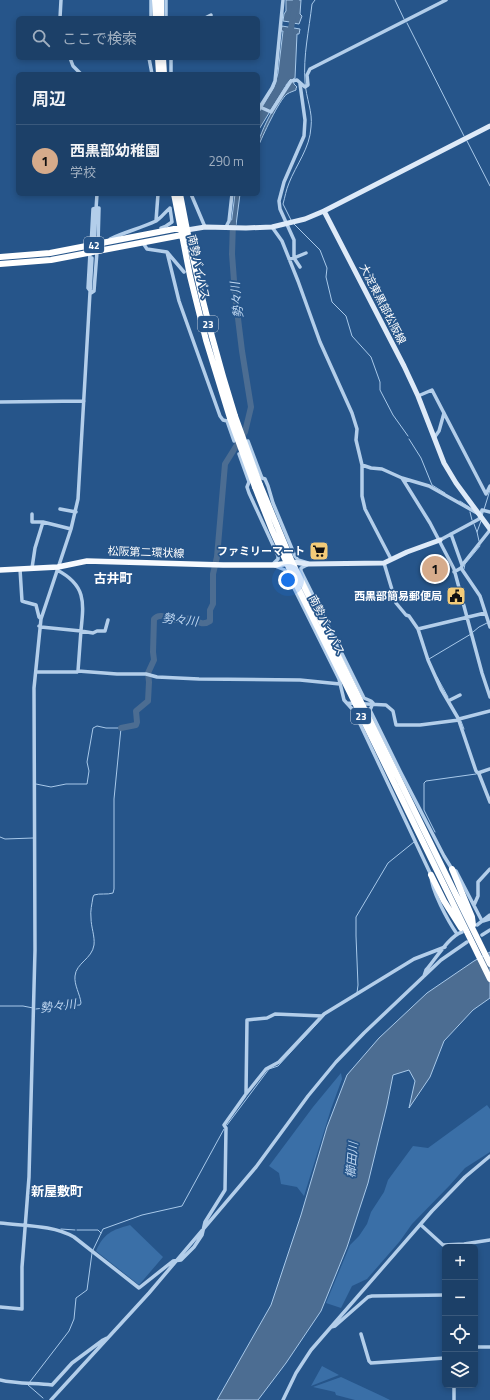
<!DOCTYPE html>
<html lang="ja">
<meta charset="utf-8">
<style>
:root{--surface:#1c4068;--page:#294b71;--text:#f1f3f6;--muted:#a0afc0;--line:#3a597c;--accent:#d6ab8b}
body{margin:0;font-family:"Titillium Web","Noto Sans JP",sans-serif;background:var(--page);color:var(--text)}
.controls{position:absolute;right:12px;bottom:12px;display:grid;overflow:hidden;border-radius:6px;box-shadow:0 2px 6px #0003}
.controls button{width:36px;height:36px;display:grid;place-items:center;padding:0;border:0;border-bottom:1px solid var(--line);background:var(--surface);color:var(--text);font:20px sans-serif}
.you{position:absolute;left:288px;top:580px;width:14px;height:14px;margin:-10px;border:3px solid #fff;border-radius:50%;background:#1a73e8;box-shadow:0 0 0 6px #1a73e833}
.badge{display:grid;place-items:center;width:26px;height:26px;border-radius:50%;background:var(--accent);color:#111;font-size:13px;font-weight:700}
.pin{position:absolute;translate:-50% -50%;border:2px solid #fff;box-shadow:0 1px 4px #0006}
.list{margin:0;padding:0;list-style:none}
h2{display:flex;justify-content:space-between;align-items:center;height:52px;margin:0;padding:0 16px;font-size:17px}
h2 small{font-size:13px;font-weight:400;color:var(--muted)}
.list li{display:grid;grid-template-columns:26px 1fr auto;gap:12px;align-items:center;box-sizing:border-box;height:72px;padding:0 16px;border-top:1px solid var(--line)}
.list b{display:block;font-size:15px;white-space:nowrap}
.list p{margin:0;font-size:13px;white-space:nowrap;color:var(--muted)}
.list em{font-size:13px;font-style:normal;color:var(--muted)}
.icon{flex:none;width:22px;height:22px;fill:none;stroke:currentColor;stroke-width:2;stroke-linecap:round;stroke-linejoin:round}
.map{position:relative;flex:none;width:490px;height:1400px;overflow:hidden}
.search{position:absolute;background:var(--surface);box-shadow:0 2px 6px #0003;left:16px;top:16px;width:244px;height:44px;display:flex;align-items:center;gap:10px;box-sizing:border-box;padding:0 14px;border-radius:6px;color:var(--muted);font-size:15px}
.panel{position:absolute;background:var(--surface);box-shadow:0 2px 6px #0003;left:16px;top:72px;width:244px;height:124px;border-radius:6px}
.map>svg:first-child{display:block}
</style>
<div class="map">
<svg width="490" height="1400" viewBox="0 0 490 1400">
<rect width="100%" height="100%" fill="#26558a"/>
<path fill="#3a6fa7" d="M341,1073L342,1079L331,1109L304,1196L297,1187L281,1184L279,1173L269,1166L313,1107Z
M487,1105L490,1109V1152L465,1168L450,1185L412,1224L400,1241L367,1279L352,1286L341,1308L326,1303L350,1245L359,1236L367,1224L371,1212L384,1192L388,1180L413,1146L428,1148Z
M130,1225L163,1257L139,1285L96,1251C104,1233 112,1230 130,1225Z
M322,1366L339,1375L311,1386Z
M341,1377L384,1397L390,1400H355L336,1395L335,1392L313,1387Z"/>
<path fill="#4c6d92" stroke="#a8c9ea" d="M286,0H301L300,14L302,16L299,24L293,23V21H291L290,22L283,21L284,14L286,11Z
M282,26L300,29L299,34H297L295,78L293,79L294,84L297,87L296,88V90C294,91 290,92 287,94C279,100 262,137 258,147C258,132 282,94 291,79L286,85V87H285L258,131V114L274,87L278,73L283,31H281Z
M235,194H240L236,225H231Z
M490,952V998L473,1010L444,1041L430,1077L409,1108L415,1081L409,1070L393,1075L387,1105L368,1183L347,1247L321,1311L286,1363L258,1400H217L271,1305L301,1215L327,1127L347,1075L379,1038L427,993L474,961Z"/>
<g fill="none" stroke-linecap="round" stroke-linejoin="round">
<path stroke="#a8c9ea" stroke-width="1" d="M395,0L404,19
M407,23L464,136
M467,141L490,186
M291,220L283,204C285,197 286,190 289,183C296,165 310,148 311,127C313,112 306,98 305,82C303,56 309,30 312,4L315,0
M294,224L320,250L327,268L326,277L332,302L346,316L352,336L371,357L380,382V390L393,415L408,436
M409,439L421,458L432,485L445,493
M460,501L469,507
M470,512L472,520
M482,516L490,490
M474,524L477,532
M479,541L477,532L481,521
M464,569L465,564L480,546
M473,632L479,627L487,623
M429,659L471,634
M437,677L448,697
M461,721L464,729
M435,832L424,810V783L426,781L476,774
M0,837L5,839L33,838
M357,993L358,985L356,936V917L388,863L414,842
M0,1006H23L33,1008
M36,1009L58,1006L80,1005L81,1003C80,994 74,985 75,976C76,963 92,959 94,945C95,936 91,927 91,918C90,911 92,904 93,897L94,895C100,893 107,895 113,893L114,889V799L121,728H106L97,726L93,728L87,762L89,771L87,784H66L51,787L36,784
M227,1125L269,1069L278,1066L325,1015
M61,1229L75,1230
M77,1230H98L101,1233
M93,1250L103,1229L142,1215L182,1206L224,1129
M29,1383L69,1331L74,1319L76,1298L87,1290L92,1253
M28,1385L43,1398"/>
<path stroke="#4c6d92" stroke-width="6" d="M290,34L296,0
M121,728L136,725L137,722L136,711L148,701L149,682L148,673L154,660L153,652L154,619C156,617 157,616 160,616C165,615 170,619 175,620C181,621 187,617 192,619C198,622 203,626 210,621V610L213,604V574L217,557L225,464L245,432L251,407L242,351L235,294L232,254L233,223"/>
<path stroke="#b3ceea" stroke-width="3.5" d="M151,0V18
M166,0V18
M60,18L61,0
M205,18L211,15
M70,58L73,66L81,74
M149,58L152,74
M171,58V74
M260,107L271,112L291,81L297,80L305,87L308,85L307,75L310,69L446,0
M258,110L272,88L275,81L283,0
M191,194L205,227
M96,208H99L98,244
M156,221L158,194
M226,227L229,221L232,194
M272,227L282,241L298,281L320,342L352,413L357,429L356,440L362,465V496L365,509L391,559
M162,232L161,228L166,226L172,222L170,208
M94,240L97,194
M110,241V239C125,232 141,228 156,221C161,218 165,212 170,208
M143,243L147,249L167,252L179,301L220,416L223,420L227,421L234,441
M91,246L93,209L96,208
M167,252L184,272
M90,253L88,288L91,292
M289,259L294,258V240L280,209L279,201L284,182L304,136L305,120L300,84
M300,267L294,258L306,253
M91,293L94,291L97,252
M418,396L432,390L486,494L490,486
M0,402L84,401
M434,438L439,431L444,413
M248,441L262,478L265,479L268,486L273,503L295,556L298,560L308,563L307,565L301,568V571L364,698L371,701L373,703
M239,454L249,482L247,487L249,493L278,556V559L274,563L275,566L285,570L339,679L344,700L354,711L431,875C431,890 448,921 457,934
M362,465L371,468L382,469L402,478L429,486L477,513
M402,478L430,523L454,569L482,673L490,697
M60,509L76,512
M32,514V522H43
M451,534L462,565
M440,540L479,519L482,510L490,512
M384,563L396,603L406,615L409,616L418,629L428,660L441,689L458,718L476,771L479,774L490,802
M32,568L35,548L43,522L71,529
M461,568L480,596L490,627
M20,569L22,601L25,602L36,605L39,617L41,619
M57,570C86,585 84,602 81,630C80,644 79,657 78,671
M454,572L461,568L463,564L490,530
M39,626L41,627L81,631L93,633L97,631H105L108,620
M418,629L485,613
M36,672H77L78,671L117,674H146L157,677L199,679L300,680L340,684
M448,701L460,695
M347,703L386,705L393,711L396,725H420L459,720
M373,703L370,710L400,771L444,856L452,869L456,871L482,921
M459,719L490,711
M478,773L490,769
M474,905L478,896V882L490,869
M483,921L490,919
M477,925L490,915
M482,935L490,930
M424,976L426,970C435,960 449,936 462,932
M246,1094L247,1020L267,1018L275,1014L322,1016
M0,1223C25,1226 53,1225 74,1237L139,1288L173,1261L181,1260L194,1247L202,1235L205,1222L225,1190L226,1128L224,1125L246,1094L266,1069L279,1062L324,1014L414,959L445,947
M421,1225L443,1245L464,1244L490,1240
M0,1307L22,1309V1267L29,1177L35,950L34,688L41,619L71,529L78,499L92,258
M331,1327L335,1326L368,1297L372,1296L445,1295
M361,1334L369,1361L371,1363L445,1358
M475,1347H490
M0,1380C16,1384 35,1383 52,1385L72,1363L103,1340L107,1338
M454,1385V1400
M51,1400L149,1293L256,1167L308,1096L336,1062L364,1033L441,960L467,942
M283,1400L296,1373L311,1350L432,1211L465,1177L490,1156"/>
<path stroke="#deeaf8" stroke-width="5" d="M324,211L404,366L418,396L444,463L456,483L490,529
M187,230L205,227L246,228L272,227L305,219L324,211L490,126
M292,562L308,564L384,563L407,552L440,540"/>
<path stroke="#f7fafe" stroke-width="5.5" d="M0,570L58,567L87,561L223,565H274L291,563"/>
<path stroke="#fff" stroke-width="6" d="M155,0L156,18
M161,0V18
M158,58L159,74
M163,58L164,74
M174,194L190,276L206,340L230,418
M180,194C194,269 212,343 235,416
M0,257L50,253L174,229H183
M0,264L51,260L182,235L184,232
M260,485L292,562L490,964
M255,487L272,530L299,590L355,703L490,979
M452,869L472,917L473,925
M431,875L444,901L461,928"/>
<path stroke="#fff" stroke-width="6" d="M235,416L260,485
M230,418L255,487"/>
</g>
<defs>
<symbol id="supermarket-square" viewBox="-11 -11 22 22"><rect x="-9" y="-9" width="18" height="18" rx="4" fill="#f3cb78" stroke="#26558a"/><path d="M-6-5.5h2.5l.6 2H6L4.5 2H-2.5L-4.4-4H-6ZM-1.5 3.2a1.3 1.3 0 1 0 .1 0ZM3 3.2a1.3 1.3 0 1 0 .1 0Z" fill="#111"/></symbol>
<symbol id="civic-square" viewBox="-11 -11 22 22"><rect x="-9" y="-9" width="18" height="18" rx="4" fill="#f3cb78" stroke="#26558a"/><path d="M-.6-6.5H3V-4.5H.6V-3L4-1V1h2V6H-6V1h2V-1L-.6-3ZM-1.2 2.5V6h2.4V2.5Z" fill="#111"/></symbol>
</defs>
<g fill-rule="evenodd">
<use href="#supermarket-square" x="308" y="540" width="22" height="22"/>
<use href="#civic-square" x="445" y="585" width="22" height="22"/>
</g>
<g text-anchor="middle" stroke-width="3.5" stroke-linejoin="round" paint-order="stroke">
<g fill="#26558a" stroke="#beccdc" stroke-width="1">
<rect x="84" y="237" width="20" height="16" rx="3"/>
<rect x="198" y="316" width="20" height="16" rx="3"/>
<rect x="351" y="708" width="20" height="16" rx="3"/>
</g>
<g font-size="10" font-weight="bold" fill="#fff">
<text x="94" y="249">42</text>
<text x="208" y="328">23</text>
<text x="361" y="720">23</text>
</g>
<g font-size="11" fill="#fff" stroke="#26558a">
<text transform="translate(199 267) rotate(77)" y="4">南勢バイパス</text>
<text transform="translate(383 304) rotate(63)" y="4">大淀東黒部松阪線</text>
<text transform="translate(146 552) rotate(2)" y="4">松阪第二環状線</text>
<text transform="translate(327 625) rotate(63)" y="4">南勢バイパス</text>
</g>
<g font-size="11" font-weight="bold" fill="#fff" stroke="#26558a" text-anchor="end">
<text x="305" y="555">ファミリーマート</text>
<text x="442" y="600">西黒部簡易郵便局</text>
</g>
<g font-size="12" font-style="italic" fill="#bfd7f1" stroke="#26558a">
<text transform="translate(237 300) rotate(-96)" y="4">勢々川</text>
<text transform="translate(180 620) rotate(6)" y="4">勢々川</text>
<text transform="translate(58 1006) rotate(-7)" y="4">勢々川</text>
<text transform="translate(352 1160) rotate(-85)" y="4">櫛田川</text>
</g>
<g font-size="13" font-weight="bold" fill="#fff" stroke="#26558a">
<text x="113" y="583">古井町</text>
<text x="57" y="1196">新屋敷町</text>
</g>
</g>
</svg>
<div class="controls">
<button>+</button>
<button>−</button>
<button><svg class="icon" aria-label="locate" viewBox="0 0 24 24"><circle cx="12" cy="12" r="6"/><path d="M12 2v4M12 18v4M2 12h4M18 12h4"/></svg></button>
<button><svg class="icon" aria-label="layers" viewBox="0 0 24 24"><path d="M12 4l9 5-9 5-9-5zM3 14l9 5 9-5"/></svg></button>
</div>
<div class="you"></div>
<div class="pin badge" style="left:435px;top:569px">1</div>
<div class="search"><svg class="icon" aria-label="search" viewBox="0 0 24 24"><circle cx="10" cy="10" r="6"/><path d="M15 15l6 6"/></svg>ここで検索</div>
<section class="panel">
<h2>周辺<small></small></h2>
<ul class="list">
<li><span class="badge">1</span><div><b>西黒部幼稚園</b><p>学校</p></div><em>290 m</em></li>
</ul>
</section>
</div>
